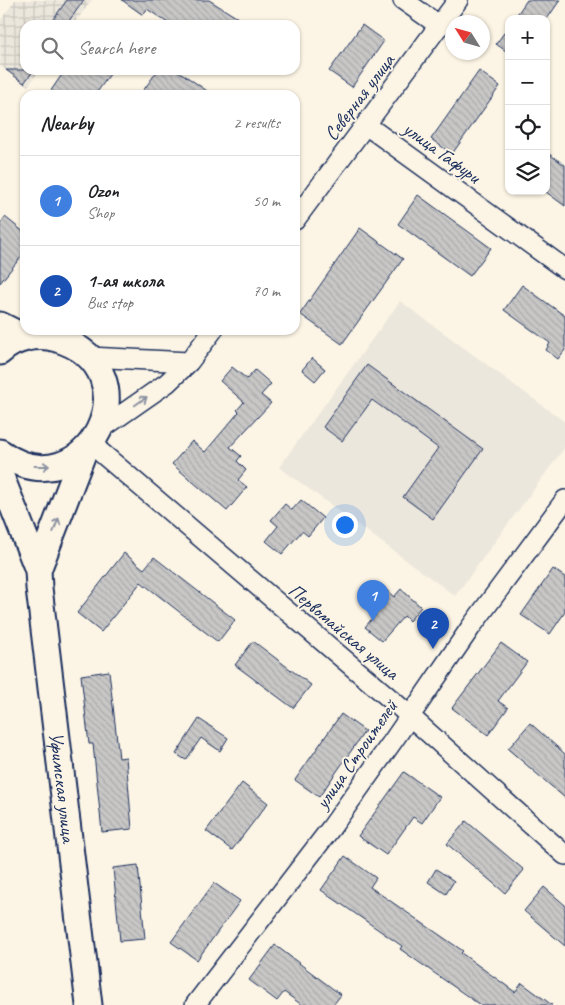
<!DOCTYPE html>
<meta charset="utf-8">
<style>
:root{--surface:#fff;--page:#f6f6f6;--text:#202124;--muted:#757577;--line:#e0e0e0;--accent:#1b2f5e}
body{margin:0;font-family:Caveat,sans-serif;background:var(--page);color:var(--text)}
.controls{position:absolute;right:15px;top:15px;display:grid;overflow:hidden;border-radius:10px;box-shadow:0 1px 4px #0004}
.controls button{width:45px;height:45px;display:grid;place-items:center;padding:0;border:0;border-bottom:1px solid var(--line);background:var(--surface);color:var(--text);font:25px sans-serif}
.compass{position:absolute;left:445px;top:15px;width:45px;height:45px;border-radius:50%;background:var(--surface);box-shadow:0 1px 4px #0004;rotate:307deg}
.you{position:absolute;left:344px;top:524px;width:18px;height:18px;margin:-12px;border:4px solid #fff;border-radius:50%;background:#1a73e8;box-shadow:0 0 0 8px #1a73e833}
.badge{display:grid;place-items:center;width:32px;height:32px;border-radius:50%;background:var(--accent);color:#fff;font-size:16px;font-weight:700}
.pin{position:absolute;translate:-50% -41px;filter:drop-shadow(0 1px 2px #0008)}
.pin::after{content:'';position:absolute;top:26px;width:18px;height:15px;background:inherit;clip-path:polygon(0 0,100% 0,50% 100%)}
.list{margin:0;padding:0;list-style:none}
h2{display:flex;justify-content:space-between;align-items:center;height:65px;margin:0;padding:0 20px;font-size:21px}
h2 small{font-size:16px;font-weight:400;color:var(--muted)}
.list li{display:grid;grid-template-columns:32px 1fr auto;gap:15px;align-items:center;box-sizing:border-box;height:90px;padding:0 20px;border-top:1px solid var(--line)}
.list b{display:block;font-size:19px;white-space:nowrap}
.list p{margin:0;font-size:16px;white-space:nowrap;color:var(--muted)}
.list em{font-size:16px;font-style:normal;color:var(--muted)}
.icon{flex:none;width:28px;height:28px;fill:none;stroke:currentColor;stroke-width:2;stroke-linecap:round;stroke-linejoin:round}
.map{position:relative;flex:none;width:565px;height:1005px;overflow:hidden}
.search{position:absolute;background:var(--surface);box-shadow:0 1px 4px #0004;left:20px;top:20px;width:280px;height:55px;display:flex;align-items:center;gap:12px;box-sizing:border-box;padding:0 18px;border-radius:15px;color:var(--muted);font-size:19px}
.panel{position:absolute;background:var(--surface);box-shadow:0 1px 4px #0004;left:20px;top:90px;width:280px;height:245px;border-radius:15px}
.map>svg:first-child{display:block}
</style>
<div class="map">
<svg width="565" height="1005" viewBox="0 0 565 1005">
<defs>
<pattern id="industrial-grid" width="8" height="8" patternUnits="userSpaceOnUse" patternTransform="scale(1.25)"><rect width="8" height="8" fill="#ece7dc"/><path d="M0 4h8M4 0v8" fill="none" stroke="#cac6bf"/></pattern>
<pattern id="building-back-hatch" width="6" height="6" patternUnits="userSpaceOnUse" patternTransform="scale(1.25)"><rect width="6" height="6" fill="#c8c7c6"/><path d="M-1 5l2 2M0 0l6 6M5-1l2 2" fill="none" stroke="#ababac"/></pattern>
</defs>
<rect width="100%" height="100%" fill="#fcf5e5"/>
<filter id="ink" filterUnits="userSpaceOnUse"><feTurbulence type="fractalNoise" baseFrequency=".02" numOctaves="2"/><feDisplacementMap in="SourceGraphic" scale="10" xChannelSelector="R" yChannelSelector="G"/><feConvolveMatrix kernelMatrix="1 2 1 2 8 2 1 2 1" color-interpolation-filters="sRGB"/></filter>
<g filter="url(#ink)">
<path fill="#ece7dc" d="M400,301L565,422V447L455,596L279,467Z"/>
<path fill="url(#industrial-grid)" d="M15,0H92L73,25H25V70H40L28,86L0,66V21Z"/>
<path fill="url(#building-back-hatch)" stroke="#1b2f5e" d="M67,0H84L66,25H49Z
M122,0H209L249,25H171L147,9L143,15Z
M527,0H560L547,19H514Z
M362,25L384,41L352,87L329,71Z
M509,26V53L496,44Z
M6,70H34L24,83Z
M65,70H113L95,95H48Z
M158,70H177L213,95H140Z
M479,71L500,86L452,154L431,139Z
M546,152L565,165V206L546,192Z
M418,195L491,248L470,276L398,224Z
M5,217L25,233V252L0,283V224Z
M360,228L403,259L342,344L300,314Z
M522,285L565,316V350L558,359L546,350L550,343L504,310Z
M312,358L325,369L315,381L302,370Z
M367,365L483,449L433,519L403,497L438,448L372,400L342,441L323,427Z
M232,367L247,379L255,370L271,384L261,395L271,403L230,447L241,456L237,461L246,470L238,480L247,487L227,511L172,464L192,441L205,452L239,412L237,410L244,402L220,381Z
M301,500L323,518L308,536L302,531L282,554L266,541L278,526L271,520L285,504L292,510Z
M124,553L144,569L154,557L235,620L218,642L141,582L101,632L77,613Z
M553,569L565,577V612L550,634L521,615Z
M384,588L394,597L401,589L421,607L409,621L404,616L382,641L365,627L376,614L368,606Z
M253,641L311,685L293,708L235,665Z
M501,643L527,662L498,701L508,708L488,735L452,708Z
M109,671L119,758L126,757L132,829L102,832L93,744H89L81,675Z
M341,714L365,731L319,797L295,780Z
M199,719L228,738L220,751L201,738L186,760L176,754Z
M530,723L565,754V798L508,749Z
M404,772L440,797L422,823L413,817L386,855L358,836Z
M242,783L268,803L232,850L206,831Z
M466,821L524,870L505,893L447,844Z
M345,856L376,878L370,887L463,951L461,953L515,992L522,983L552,1005H480L400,949L402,946L321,890Z
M138,865L145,939L120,941L113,868Z
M436,869L454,881L446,894L428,882Z
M214,883L240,901L197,960L171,942Z
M544,887L565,905V946L524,911Z
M275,945L341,995L333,1005H302L284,992L277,1001L249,980Z"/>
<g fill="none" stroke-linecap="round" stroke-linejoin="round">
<defs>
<path id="minor" d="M403,0L440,26
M366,125L565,269
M295,220L458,0
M89,357L189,362
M101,429L167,383L189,362L213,330
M91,444L394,702L565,855
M195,1005L331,828L395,738L471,627L565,500"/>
<g id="major">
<path d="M0,325L26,338"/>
<path d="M0,352C14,338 38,333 57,339C158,369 86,515 0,452"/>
<path id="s1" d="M0,474L38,570L39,588L89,1005"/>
<path d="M38,570L84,451"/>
</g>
</defs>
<use href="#minor" stroke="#1b2f5e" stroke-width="22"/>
<use href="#major" stroke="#1b2f5e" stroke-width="29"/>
<use href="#minor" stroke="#fcf5e5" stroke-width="19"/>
<use href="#major" stroke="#fcf5e5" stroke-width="25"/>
</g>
<defs><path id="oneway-shaft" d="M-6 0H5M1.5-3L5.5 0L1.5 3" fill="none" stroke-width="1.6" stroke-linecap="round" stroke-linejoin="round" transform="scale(1.25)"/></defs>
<g stroke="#8c92a2">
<use href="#oneway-shaft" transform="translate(141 401) rotate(-35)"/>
<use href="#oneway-shaft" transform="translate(42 466)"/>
<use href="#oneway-shaft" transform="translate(56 525) rotate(-69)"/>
</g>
</g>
<g text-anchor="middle" stroke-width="4" stroke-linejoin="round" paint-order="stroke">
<g font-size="20" fill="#1b2f5e" stroke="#fcf5e5">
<text transform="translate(359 97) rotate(-53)" y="7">Северная улица</text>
<text transform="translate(442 152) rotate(36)" y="7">улица Гафури</text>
<text transform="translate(344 631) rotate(40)" y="7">Первомайская улица</text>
<text transform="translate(356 754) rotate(-55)" y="7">улица Строителей</text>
<text dy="7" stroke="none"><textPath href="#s1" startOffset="322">Уфимская улица</textPath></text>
</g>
</g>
</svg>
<div class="controls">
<button>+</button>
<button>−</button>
<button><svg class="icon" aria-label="locate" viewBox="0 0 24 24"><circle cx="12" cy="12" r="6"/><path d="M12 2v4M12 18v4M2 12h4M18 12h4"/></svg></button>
<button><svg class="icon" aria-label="layers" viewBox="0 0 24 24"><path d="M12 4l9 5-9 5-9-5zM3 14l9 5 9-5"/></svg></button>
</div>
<svg class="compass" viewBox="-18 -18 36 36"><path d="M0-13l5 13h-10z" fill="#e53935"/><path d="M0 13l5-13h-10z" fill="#757577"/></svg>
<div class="you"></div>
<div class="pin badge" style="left:373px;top:621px;background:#3f7fe0">1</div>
<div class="pin badge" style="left:433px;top:649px;background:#1a4fb4">2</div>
<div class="search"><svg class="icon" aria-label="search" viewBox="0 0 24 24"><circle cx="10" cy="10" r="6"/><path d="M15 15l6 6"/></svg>Search here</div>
<section class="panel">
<h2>Nearby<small>2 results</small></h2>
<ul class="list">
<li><span class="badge" style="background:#3f7fe0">1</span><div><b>Ozon</b><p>Shop</p></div><em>50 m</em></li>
<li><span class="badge" style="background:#1a4fb4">2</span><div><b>1-ая школа</b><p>Bus stop</p></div><em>70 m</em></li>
</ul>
</section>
</div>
